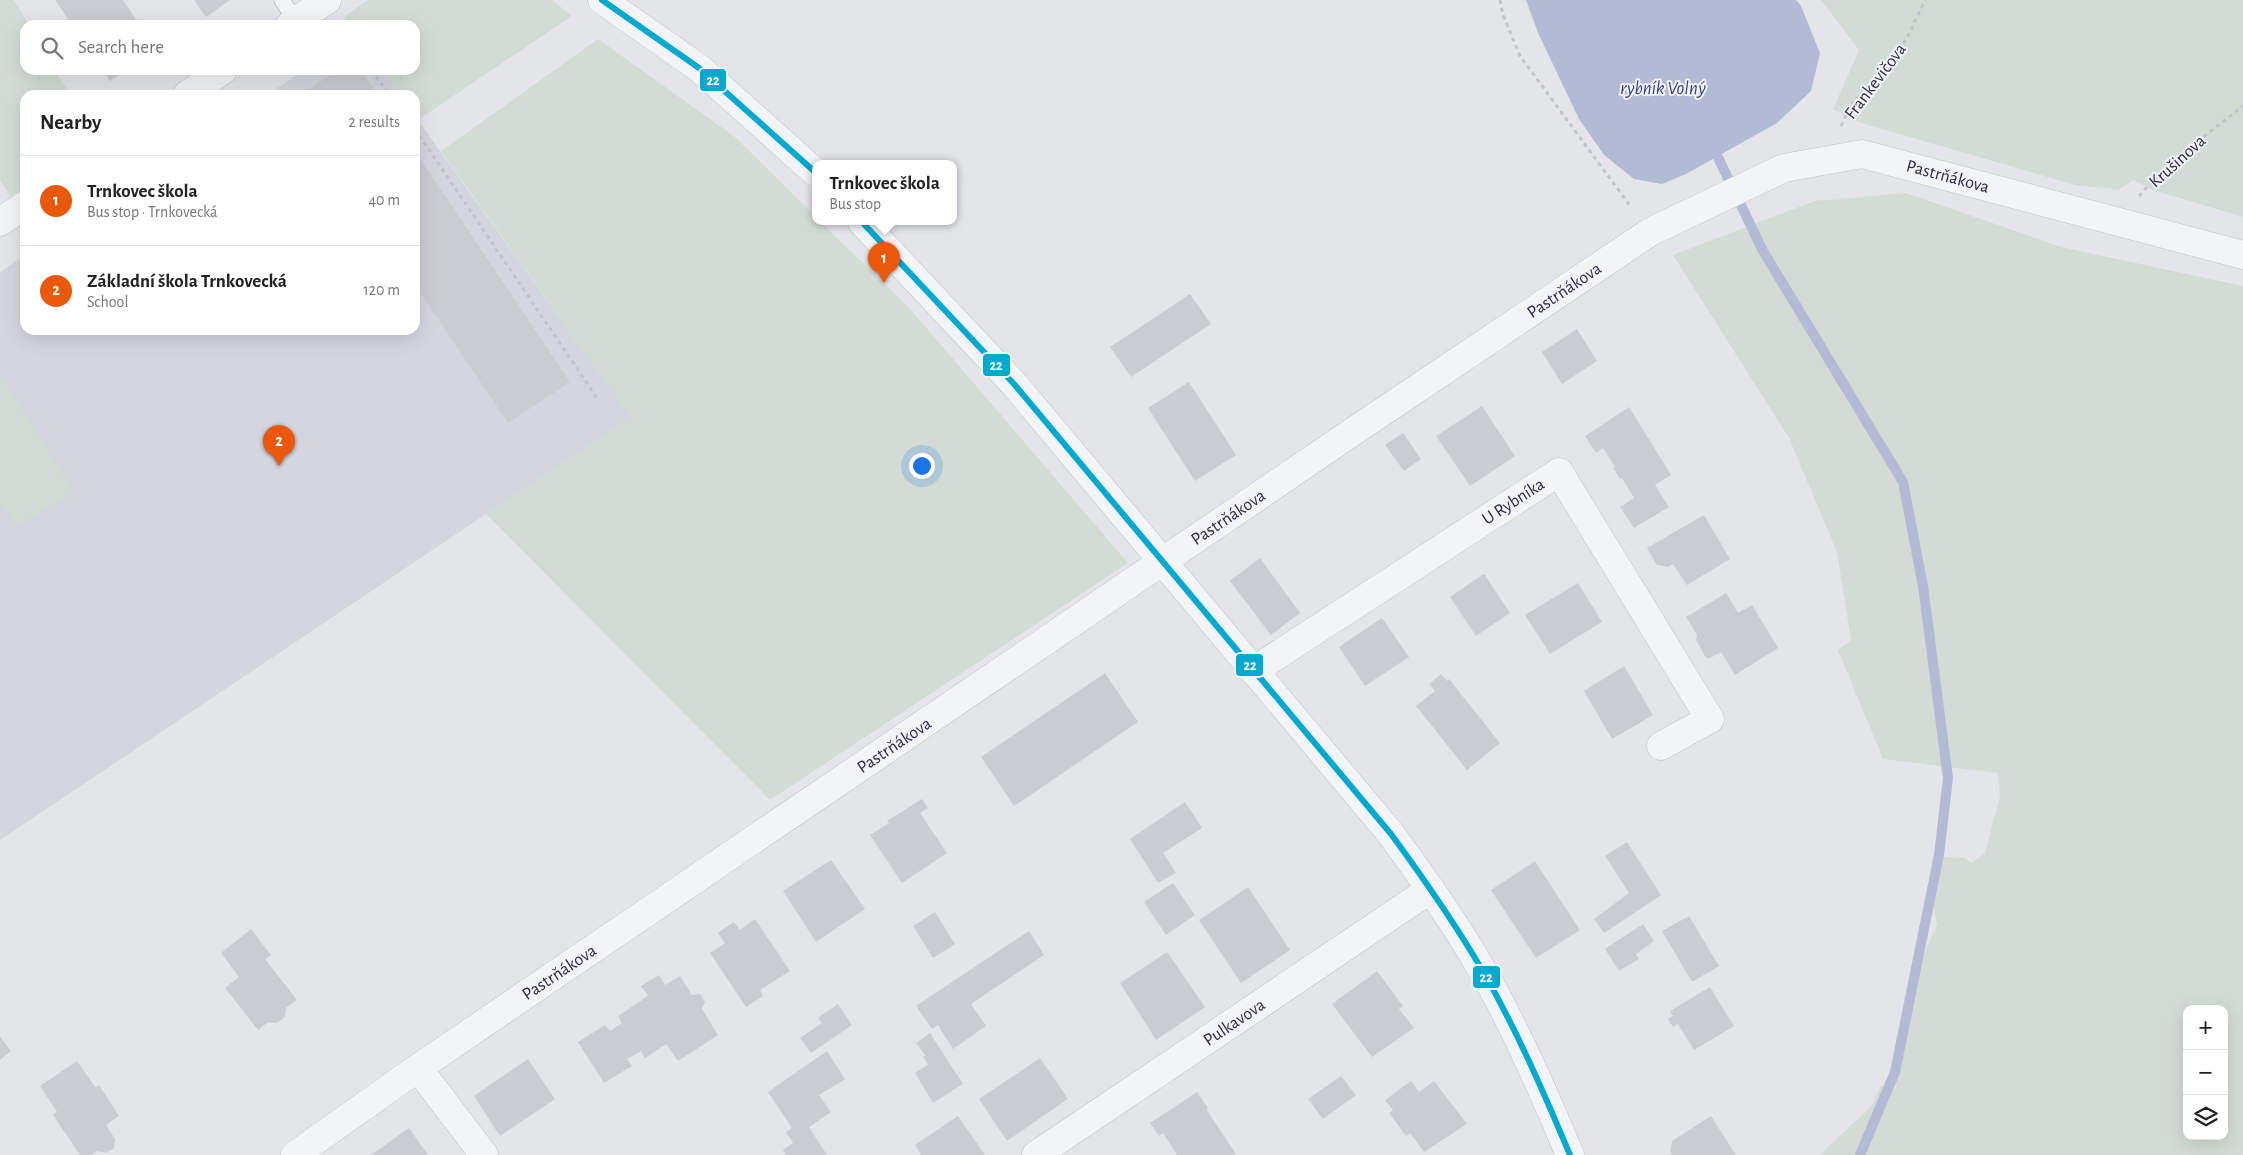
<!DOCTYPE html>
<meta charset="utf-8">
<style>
:root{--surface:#fff;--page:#f2f2f2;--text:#222;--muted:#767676;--line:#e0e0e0;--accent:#ea580c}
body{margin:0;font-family:"Alegreya Sans",sans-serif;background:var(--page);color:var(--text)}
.controls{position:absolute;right:15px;bottom:15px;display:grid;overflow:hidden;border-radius:10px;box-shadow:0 5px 20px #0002}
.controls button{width:45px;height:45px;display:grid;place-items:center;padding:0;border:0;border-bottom:1px solid var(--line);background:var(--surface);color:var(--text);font:25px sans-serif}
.you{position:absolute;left:921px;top:465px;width:18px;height:18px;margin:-12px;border:4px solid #fff;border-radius:50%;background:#1a73e8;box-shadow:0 0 0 8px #1a73e833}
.badge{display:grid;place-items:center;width:32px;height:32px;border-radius:50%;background:var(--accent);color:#fff;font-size:16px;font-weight:700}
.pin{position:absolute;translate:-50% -41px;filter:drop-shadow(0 1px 2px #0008)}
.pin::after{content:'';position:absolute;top:26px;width:18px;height:15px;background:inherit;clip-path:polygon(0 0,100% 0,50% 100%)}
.popup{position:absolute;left:812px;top:160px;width:145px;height:65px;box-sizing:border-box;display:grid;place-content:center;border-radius:10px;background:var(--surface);filter:drop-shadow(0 1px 4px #0005);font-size:16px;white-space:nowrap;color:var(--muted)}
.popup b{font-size:19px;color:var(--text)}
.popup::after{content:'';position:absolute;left:50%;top:100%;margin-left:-10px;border:10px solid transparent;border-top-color:var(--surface)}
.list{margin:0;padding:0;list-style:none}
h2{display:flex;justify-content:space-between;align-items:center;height:65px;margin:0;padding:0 20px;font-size:21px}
h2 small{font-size:16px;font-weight:400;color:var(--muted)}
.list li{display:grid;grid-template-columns:32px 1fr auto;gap:15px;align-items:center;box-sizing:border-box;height:90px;padding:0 20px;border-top:1px solid var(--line)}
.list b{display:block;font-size:19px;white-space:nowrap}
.list p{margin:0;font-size:16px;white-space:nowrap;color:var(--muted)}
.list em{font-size:16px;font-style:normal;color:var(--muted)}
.icon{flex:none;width:28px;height:28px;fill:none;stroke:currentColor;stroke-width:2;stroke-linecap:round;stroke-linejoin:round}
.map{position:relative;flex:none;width:2243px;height:1155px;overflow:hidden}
.search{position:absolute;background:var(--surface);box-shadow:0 5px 20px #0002;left:20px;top:20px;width:400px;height:55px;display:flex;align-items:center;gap:12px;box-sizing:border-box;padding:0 18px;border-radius:15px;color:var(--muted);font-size:19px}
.panel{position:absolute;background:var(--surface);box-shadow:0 5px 20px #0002;left:20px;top:90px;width:400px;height:245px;border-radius:15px}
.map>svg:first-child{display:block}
</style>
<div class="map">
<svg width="2243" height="1155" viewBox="0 0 2243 1155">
<rect width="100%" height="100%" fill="#e4e5e9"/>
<path fill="#d4d6de" d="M304,70H382L400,95H267Z
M415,116L631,417L0,840V272L25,255V330H415Z"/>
<path fill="#d2dcd4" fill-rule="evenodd" d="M0,0H14L29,25H25V70H55L70,95H25V187L10,196L0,180Z
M368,0H552L572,16L418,120L415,116V95H400L382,70H415V25H350L344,17Z
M1821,0H2243V217L2153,190L2133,180L2118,190L2075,185L1858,122L1833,109L1859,50Z
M598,39L735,137L815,216V222H821L911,310L1128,563L770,800L486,514L631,417L441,151Z
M1906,193L2061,247L2243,286V1155H1820L1873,1104L1881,1085L1895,1090L1909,989L1937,925L1929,887L1934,857L1965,858L1971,863L1985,853L2000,796L1998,773L1883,759L1838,650L1851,640L1837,552L1789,438L1673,255L1815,201ZM2187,1009H2224V1136H2187Z
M4,381L73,491L17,526L0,500V384Z"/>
<path fill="#b2bad5" d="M1526,0H1796L1801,6L1820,53L1811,91L1777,123L1686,174L1662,184L1634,179L1604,155L1579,119L1539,35Z"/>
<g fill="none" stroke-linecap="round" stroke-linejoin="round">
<path stroke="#b2bad5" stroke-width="10" d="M1711,143L1763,251L1903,482L1923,586L1948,778L1939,855L1895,1072L1860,1155"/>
</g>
<path fill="#cbccd1" d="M55,0H123L140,25H72Z
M194,0H230L206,17Z
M103,70H127L110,81Z
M338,70H361L378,95H300Z
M415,151L570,382L508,423L415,285Z
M1190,294L1211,324L1131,377L1110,347Z
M1577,329L1597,361L1562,384L1542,352Z
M1189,382L1236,455L1195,481L1148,408Z
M1482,406L1515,456L1470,486L1436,436Z
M1629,407L1671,475L1655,485L1669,507L1634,528L1620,507L1634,498L1622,478L1620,479L1613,468L1615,467L1603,448L1596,453L1585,436Z
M1403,433L1421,459L1404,471L1385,445Z
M1704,515L1730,559L1687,585L1673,564L1668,567L1657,565L1647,548Z
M1260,558L1300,613L1271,635L1230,581Z
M1484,574L1510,613L1476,636L1450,597Z
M1578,583L1602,622L1550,654L1525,615Z
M1726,593L1738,613L1752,605L1778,648L1735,675L1721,652L1710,658H1706L1696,640L1697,635L1686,617Z
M1382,618L1409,657L1365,686L1339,647Z
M1624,666L1653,715L1612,739L1584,691Z
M1105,673L1138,722L1014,806L981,757Z
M1441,674L1447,681L1449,679L1500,743L1467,770L1416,706L1435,691L1429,684Z
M922,799L928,808L920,813L947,853L902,883L870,835L889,823L887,821Z
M1185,802L1202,828L1163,853L1176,873L1158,883L1130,839Z
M1627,842L1661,895L1604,933L1594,919L1629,893L1605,856Z
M831,860L865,909L816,942L783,891Z
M1535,861L1580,930L1536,958L1491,890Z
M1173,883L1195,915L1166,935L1144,902Z
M1248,887L1290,950L1241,983L1199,920Z
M935,912L955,944L933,958L913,926Z
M1689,916L1719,966L1692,982L1662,931Z
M755,919L790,971L760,990L763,996L746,1007L710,953L725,943L718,933L734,922L740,930Z
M1643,924L1654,941L1636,954L1639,959L1619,971L1605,949Z
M251,929L271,955L265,959L297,1000L286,1008L285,1017L277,1023L268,1022L258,1030L225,988L239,977L221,953Z
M1029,931L1044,955L971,1004L986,1026L953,1049L938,1025L932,1029L916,1006Z
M1167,952L1205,1007L1156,1040L1120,983Z
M1377,971L1403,1006L1399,1009L1414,1028L1372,1057L1332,1004Z
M659,975L665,985L680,976L692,995L700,994L705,1002L702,1009L718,1035L678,1061L666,1044L645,1058L641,1051L627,1059L632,1066L604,1083L578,1042L605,1025L610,1031L622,1023L618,1016L648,996L641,986Z
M1710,987L1734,1026L1694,1050L1678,1024L1673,1027L1668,1019L1673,1016L1670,1011Z
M838,1004L852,1025L811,1053L800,1038L822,1023L818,1018Z
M930,1033L963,1084L933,1103L915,1073L928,1065L923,1056H926L916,1043Z
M0,1037L11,1051L0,1060Z
M827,1051L845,1079L819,1095L831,1112L809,1127L827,1155H786L783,1150L793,1143L786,1132L792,1128L768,1092Z
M1040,1058L1068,1099L1007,1141L979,1099Z
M528,1059L555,1099L500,1136L474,1096Z
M77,1061L95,1087L99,1085L119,1116L106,1125L115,1139L114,1148L106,1153L97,1151L92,1155H80L53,1115L57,1112L40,1086Z
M1341,1076L1356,1095L1323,1119L1308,1099Z
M1411,1081L1419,1092L1434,1081L1467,1124L1424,1152L1410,1133L1406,1136L1389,1113L1393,1110L1385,1100Z
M1197,1092L1208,1108L1206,1109L1236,1154L1234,1155H1177L1163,1133L1159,1136L1150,1123Z
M958,1116L985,1155H921L915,1145Z
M1711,1116L1736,1155H1672L1670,1152L1672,1141Z
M409,1128L428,1155H371Z"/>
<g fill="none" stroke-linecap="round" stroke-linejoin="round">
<defs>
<path id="lane" d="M282,0L296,21"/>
<path id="street" d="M602,0L699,68L815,172
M290,25L327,0
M187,95L223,70
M0,222L25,205
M862,222L1014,384L1391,834C1428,885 1465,937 1495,993C1523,1045 1547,1100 1570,1155
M1253,671L1559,472L1710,719L1661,746
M418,1068L484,1155
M295,1155L418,1068L1354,431L1650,232L1784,168L1862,154L2243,255
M1036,1155L1431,889"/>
</defs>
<use href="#lane" stroke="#c1c2c7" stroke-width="17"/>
<use href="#street" stroke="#c1c2c7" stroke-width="29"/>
<path stroke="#c3c3c9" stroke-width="3" stroke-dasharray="4 4" stroke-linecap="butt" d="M1500,0L1503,15L1520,56L1631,207
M371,70L390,95
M1841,126L1849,108L1906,40L1925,0
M415,129L597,398
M415,141L421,137
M2139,196L2166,166L2243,106"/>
<use href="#lane" stroke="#f3f4f6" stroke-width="15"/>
<use href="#street" stroke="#f3f4f6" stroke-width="28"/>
<defs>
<path id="bus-1" d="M602,0L699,68L815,172
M862,222L1014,384L1391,834C1424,879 1456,925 1484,973C1517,1031 1544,1093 1570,1155"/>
</defs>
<use href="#bus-1" stroke="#f2f3f8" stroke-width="10"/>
<use href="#bus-1" stroke="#00a9ce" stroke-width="6"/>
</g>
<g text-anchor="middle" stroke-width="4" stroke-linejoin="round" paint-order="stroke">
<g font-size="18" fill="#2a2d44" stroke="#f2f3f8">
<text transform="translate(1875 81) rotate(-53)" y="6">Frankevičova</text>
<text transform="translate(2177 161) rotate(-42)" y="6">Krušinova</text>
<text transform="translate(1948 176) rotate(15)" y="6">Pastrňákova</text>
<text transform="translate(1564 290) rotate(-34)" y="6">Pastrňákova</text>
<text transform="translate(1513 501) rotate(-33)" y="6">U Rybníka</text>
<text transform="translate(1228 517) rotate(-34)" y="6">Pastrňákova</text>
<text transform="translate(894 745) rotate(-34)" y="6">Pastrňákova</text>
<text transform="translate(559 972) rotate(-34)" y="6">Pastrňákova</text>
<text transform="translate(1234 1022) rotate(-34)" y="6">Pulkavova</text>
</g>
<g font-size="19" font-style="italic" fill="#324179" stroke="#f2f3f8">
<text x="1663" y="94">rybník Volný</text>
</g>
</g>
<g stroke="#f2f3f8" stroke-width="2">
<rect x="699" y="68" width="28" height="24" rx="5" fill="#00a9ce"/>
<rect x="982" y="353" width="29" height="24" rx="5" fill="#00a9ce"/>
<rect x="1235" y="653" width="29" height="24" rx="5" fill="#00a9ce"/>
<rect x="1472" y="965" width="29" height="24" rx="5" fill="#00a9ce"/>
</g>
<g font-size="14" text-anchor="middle" font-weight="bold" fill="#fff">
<text x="713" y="85">22</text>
<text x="996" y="370">22</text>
<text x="1250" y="670">22</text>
<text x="1486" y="982">22</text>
</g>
</svg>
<div class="controls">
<button>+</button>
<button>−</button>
<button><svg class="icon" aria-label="layers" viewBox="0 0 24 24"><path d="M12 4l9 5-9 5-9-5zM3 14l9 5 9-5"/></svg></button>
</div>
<div class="you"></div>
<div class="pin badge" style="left:884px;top:283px">1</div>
<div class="popup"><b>Trnkovec škola</b>Bus stop</div>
<div class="pin badge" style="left:279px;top:466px">2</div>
<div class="search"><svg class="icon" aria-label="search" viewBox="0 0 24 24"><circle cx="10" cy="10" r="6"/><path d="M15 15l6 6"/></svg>Search here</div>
<section class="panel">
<h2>Nearby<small>2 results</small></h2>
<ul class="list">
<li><span class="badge">1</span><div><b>Trnkovec škola</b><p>Bus stop · Trnkovecká</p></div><em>40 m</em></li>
<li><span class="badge">2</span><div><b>Základní škola Trnkovecká</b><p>School</p></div><em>120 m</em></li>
</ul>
</section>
</div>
